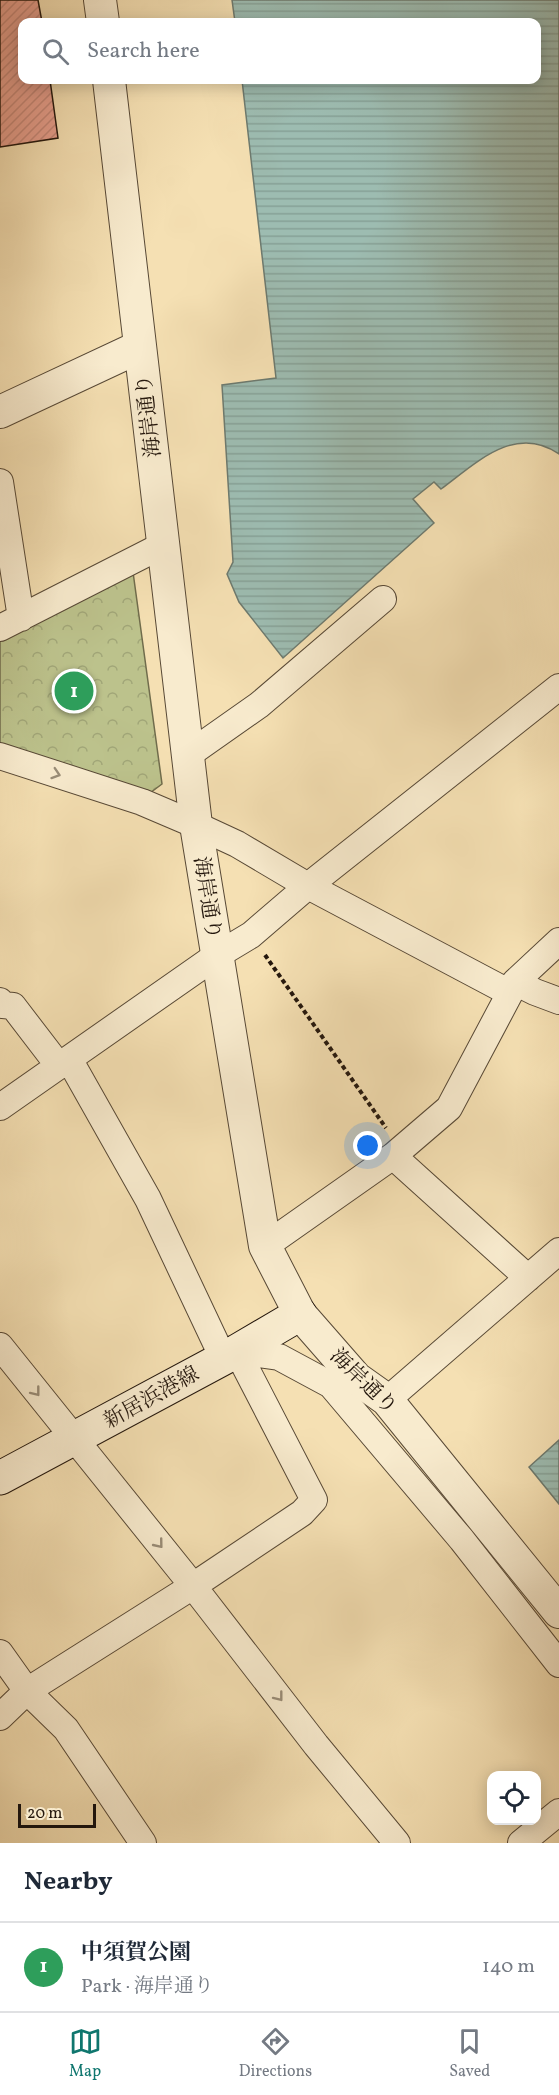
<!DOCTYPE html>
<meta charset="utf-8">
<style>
:root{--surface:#fff;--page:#f2f2f3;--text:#1f2937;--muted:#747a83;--line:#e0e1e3;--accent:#0f766e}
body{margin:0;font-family:Vollkorn,"Noto Serif JP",serif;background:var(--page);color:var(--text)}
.controls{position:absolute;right:18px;bottom:18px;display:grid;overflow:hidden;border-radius:12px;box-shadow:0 3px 15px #0003}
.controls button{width:54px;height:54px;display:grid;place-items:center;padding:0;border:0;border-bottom:2px solid var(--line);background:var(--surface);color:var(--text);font:30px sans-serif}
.scale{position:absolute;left:18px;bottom:15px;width:78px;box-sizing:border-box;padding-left:6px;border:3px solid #24170d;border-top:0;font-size:16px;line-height:21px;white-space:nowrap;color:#24170d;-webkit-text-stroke:4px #f8ebce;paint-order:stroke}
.you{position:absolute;left:368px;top:1146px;width:21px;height:21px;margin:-15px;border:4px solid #fff;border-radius:50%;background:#1a73e8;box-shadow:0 0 0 9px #1a73e833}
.badge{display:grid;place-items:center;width:39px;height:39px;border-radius:50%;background:var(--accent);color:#fff;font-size:20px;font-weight:700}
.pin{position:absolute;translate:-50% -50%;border:3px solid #fff;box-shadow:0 2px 6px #0006}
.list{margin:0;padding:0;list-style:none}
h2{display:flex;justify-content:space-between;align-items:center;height:78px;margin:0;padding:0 24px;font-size:26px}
h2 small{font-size:20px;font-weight:400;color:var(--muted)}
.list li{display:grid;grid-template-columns:39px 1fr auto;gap:18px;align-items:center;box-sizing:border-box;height:90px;padding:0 24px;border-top:2px solid var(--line)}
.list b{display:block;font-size:22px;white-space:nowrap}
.list p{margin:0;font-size:20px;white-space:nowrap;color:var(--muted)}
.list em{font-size:20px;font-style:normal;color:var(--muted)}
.icon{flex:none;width:33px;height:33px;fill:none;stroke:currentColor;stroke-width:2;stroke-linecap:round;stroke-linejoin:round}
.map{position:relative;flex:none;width:559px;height:1843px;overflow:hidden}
.search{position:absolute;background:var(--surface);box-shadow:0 3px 15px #0003;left:18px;right:18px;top:18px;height:66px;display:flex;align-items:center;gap:15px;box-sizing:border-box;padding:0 21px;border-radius:12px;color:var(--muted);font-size:22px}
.sheet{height:168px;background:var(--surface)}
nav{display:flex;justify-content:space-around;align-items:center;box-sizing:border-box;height:84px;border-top:2px solid var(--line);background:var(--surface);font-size:16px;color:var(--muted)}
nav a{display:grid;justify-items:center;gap:3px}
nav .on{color:var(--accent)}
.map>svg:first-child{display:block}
</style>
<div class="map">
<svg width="559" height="1843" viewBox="0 0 559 1843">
<defs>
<pattern id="park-crowns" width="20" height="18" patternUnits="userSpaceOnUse" patternTransform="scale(1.5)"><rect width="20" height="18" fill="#bcc28c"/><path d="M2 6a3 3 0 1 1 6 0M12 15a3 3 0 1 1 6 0" fill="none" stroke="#a1a678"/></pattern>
<pattern id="water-rules" width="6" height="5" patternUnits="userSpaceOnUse" patternTransform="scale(1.5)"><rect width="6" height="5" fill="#9dbcb1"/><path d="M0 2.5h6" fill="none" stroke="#87a197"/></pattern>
<pattern id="building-hatch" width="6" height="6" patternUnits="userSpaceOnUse" patternTransform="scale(1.5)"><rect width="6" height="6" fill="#e79f8e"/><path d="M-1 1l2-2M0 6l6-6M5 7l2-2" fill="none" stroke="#c68879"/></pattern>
</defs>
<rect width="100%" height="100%" fill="#f5e0b3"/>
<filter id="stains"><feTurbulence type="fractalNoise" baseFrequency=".00333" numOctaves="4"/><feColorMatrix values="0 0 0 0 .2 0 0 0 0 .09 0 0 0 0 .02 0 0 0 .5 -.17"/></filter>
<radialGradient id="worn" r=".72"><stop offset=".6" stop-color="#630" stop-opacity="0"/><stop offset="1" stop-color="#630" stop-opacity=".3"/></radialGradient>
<path fill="url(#park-crowns)" stroke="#706c4c" stroke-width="1.5" d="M133,572L162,784L146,796L0,745V637Z"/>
<path fill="url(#water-rules)" stroke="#6d7a6f" stroke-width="1.5" d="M232,0H559V454C515,423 475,464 441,489L434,482L413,499L434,523L283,658L239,602L227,574L233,562L222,385L276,378L242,80H536V22H235Z
M559,1440V1504L529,1467Z"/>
<path fill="url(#building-hatch)" stroke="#24170d" stroke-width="1.5" d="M0,0H38L42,22H22V80H50L58,138L0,147Z"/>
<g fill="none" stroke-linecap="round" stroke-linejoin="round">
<defs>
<path id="minor" d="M0,482L21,618
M0,628L163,545
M188,755L259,705L383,599
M0,756L142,802L196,825L237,844L308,886L510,993L515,982L559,941
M515,982L535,992L559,1001
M0,1001L3,1005L13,1006L59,1066
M69,1059L148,1199L223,1358
M0,1107L216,956L251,935L308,886L559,687
M393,1156L528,1278
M265,1246L393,1156L449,1108L510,993
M0,1346L193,1586L316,1745L397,1843
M237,1351L279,1357L331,1385L462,1540L559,1664
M387,1400L559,1251
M0,1653L27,1691L66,1729L143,1843
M0,1717L27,1691L193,1586L302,1513L314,1500L237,1351
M521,1843L559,1812"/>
<path id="tertiary" d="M100,0L103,22
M109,80L196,825L265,1246L300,1314L356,1378L387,1400L559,1612
M0,412L139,347"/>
<path id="secondary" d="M0,1478L237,1351L300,1314"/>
</defs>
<use href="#minor" stroke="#584936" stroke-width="28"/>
<use href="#tertiary" stroke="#584936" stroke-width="34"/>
<use href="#secondary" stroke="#24170d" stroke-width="35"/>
<path stroke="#24170d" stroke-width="4" stroke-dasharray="4.5 3" stroke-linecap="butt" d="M265,955L386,1128"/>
<use href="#minor" stroke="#f8ebce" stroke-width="26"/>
<use href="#tertiary" stroke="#f8ebce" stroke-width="32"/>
<use href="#secondary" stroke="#f8ebce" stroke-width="33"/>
</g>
<defs><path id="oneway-chevron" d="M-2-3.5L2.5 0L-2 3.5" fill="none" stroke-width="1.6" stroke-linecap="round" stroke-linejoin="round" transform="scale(1.5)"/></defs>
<g stroke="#998c77">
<use href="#oneway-chevron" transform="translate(56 774) rotate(18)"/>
<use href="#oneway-chevron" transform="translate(36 1392) rotate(52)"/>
<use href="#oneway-chevron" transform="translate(159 1544) rotate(51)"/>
<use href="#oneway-chevron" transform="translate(279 1697) rotate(52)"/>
</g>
<g text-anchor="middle" stroke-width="5" stroke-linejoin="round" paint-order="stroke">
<g font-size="21" fill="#24170d" stroke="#f8ebce">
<text transform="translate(148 416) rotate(-97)" y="7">海岸通り</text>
<text transform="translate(208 898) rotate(81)" y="7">海岸通り</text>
<text transform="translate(364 1381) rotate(44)" y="7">海岸通り</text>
<text transform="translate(151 1397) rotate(-29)" y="7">新居浜港線</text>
</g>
</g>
<rect width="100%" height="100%" filter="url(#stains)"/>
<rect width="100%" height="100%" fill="url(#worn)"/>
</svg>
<div class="controls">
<button><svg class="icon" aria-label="locate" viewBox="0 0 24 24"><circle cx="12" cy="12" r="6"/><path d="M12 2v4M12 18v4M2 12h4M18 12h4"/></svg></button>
</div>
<div class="scale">20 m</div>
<div class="you"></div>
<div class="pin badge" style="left:74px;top:691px;background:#2e9e5b">1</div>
<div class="search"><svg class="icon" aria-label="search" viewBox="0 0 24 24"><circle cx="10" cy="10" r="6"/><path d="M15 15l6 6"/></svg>Search here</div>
</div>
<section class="sheet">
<h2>Nearby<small></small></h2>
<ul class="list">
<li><span class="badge" style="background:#2e9e5b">1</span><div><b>中須賀公園</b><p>Park · 海岸通り</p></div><em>140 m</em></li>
</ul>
</section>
<nav>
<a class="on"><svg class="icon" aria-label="map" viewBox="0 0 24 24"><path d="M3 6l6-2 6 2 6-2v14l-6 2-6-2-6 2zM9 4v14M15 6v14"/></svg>Map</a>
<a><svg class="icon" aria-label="directions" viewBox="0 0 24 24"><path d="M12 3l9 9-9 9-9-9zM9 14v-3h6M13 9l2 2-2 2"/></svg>Directions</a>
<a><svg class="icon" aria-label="saved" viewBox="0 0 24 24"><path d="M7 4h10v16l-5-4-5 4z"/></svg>Saved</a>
</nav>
